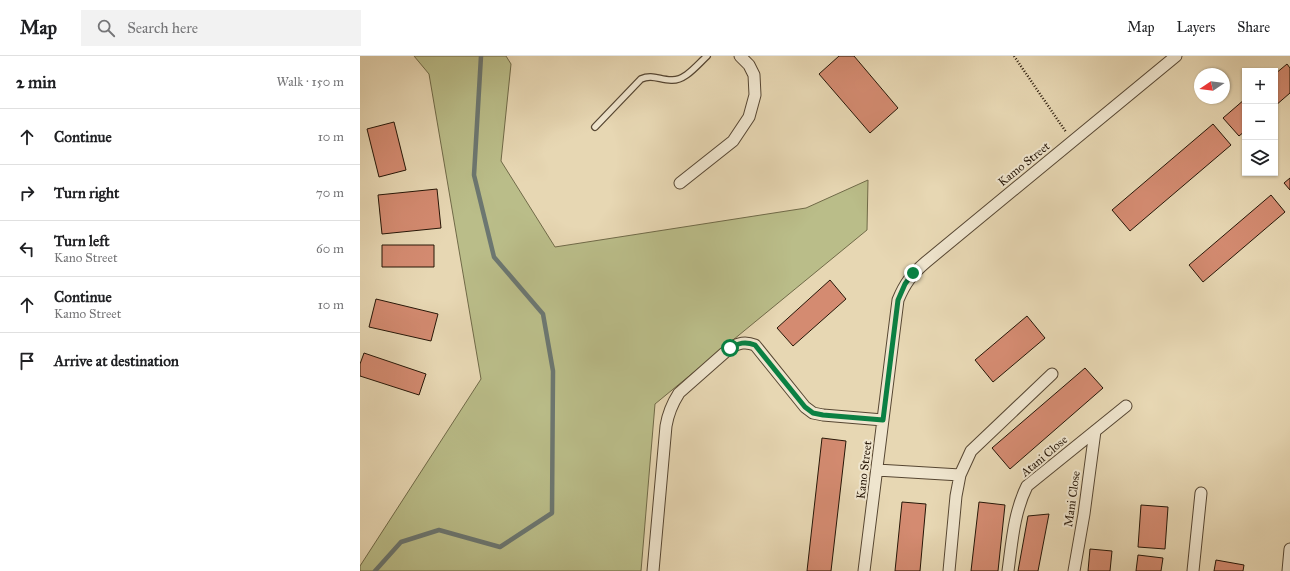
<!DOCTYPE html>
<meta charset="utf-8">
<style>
:root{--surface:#fff;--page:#f2f2f2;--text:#202124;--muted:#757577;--line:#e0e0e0}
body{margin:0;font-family:"IM FELL Great Primer",serif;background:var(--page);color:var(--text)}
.controls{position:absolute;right:12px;top:12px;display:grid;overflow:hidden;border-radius:0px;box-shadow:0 1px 3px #0004}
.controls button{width:36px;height:36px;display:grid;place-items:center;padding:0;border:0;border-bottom:1px solid var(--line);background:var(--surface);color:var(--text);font:20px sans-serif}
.compass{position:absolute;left:834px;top:12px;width:36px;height:36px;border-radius:50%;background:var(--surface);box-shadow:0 1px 3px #0004;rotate:257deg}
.stop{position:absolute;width:12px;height:12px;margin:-9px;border:3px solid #0b8043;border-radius:50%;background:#fff}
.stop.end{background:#0b8043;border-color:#fff;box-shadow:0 1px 4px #0008}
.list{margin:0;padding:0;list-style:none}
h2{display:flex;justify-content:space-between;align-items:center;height:52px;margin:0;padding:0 16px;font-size:17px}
h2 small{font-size:13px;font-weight:400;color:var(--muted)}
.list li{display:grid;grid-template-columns:26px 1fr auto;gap:12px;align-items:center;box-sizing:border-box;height:56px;padding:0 16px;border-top:1px solid var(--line)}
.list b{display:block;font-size:15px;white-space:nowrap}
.list p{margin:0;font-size:13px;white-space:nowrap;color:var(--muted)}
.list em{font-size:13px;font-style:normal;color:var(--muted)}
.icon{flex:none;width:22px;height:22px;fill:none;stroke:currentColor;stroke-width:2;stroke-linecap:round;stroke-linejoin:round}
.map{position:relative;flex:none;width:930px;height:515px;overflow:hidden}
header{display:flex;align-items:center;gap:24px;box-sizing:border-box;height:56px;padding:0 20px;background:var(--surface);border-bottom:1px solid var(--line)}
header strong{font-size:19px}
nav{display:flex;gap:22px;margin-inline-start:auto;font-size:14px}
.search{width:280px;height:36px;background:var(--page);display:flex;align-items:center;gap:10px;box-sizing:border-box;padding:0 14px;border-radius:0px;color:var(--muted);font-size:15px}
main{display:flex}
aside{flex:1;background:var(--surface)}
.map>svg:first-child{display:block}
</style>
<header>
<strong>Map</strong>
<div class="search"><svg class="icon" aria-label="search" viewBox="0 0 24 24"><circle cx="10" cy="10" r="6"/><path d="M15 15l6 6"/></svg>Search here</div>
<nav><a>Map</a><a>Layers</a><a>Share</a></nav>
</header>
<main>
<aside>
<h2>2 min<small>Walk · 150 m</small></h2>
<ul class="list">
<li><svg class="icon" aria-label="ahead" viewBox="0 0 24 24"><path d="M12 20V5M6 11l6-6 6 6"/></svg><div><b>Continue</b></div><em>10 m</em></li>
<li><svg class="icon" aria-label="right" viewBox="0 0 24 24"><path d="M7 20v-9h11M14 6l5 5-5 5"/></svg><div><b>Turn right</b></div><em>70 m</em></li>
<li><svg class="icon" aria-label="left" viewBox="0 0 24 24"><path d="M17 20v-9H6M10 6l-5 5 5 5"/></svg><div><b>Turn left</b><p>Kano Street</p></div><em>60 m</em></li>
<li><svg class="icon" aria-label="ahead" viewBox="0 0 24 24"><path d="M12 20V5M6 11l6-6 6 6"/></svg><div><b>Continue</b><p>Kamo Street</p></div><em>10 m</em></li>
<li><svg class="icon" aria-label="arrive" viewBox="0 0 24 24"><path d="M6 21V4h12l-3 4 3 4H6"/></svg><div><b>Arrive at destination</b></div></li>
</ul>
</aside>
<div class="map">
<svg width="930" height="515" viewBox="0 0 930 515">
<rect width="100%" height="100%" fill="#e7d7b3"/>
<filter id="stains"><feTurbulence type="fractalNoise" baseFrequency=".005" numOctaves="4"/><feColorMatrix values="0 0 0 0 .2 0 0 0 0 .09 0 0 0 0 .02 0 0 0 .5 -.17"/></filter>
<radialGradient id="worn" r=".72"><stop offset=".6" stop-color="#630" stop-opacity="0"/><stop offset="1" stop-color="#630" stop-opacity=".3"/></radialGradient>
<path fill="#babd89" stroke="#706a48" d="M54,0H146L151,8L141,105L195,191L446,152L508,124L507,174L295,348L281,515H0V510L121,323L69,18Z"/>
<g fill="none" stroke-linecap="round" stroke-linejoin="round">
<path stroke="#6c7771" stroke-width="4.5" d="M15,515L41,486L79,474L140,491L192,457L193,315L183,258L134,201L114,119L121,0"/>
</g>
<path fill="#d48b71" stroke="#261607" d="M479,0H494L538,52L510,77L459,18Z
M927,8L930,12V37L915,50V18Z
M885,43V75L879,80L863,62Z
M34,66L46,114L19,121L7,73Z
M853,68L871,89L770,175L752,154Z
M930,122V134L924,127Z
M77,133L81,172L22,178L18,139Z
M911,139L925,156L843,226L829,209Z
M22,189H74V211H22Z
M470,224L486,243L433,290L417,272Z
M16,243L78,258L71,285L9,271Z
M667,260L685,282L633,326L615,304Z
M4,297L66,318L59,339L0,320V308Z
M725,312L743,332L650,413L632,392Z
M462,382L486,385L471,515H447Z
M542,446L566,448L560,515H535Z
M619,446L645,449L638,515H611Z
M781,449L808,451L805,493L778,491Z
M689,458L678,515H658L668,460Z
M730,493L752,495L750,515H728Z
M778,499L803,502L801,515H776Z
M856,504L884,509L883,515H854Z"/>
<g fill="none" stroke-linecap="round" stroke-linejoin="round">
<defs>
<path id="service" d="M235,71L281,23C292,18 300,24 311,24C325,25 337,9 347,0"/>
<path id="minor" d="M320,127L373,85L389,61L395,39L394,19L389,9L380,0
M517,414L600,419
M293,515L306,370C308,358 312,348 319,337L370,292C379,287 385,285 395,289L445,351L453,357L463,359L523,364
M504,515L538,244C545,227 552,218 566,206L816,0
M589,515L596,440L600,419L611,395L692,318
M648,515C652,486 654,456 667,430L766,350
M714,515L724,458L735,375
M833,515L841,437
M928,515L930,493"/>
</defs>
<use href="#service" stroke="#564632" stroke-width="8"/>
<use href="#minor" stroke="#564632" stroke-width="13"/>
<path stroke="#261607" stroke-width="2.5" stroke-dasharray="1 2" stroke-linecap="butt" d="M654,0L706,76"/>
<use href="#service" stroke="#efe5ce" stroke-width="5.5"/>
<use href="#minor" stroke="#efe5ce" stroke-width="11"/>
</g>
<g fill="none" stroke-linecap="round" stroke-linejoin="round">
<path stroke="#0b8043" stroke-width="5" d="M370,292C379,287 385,285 395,289L445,351L453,357L463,359L523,364L538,244L545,228L553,217"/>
</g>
<g text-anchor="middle" stroke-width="4" stroke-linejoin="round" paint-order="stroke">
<g font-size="12" fill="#261607" stroke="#efe5ce">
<text transform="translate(664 108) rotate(-39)" y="4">Kamo Street</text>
<text transform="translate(684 400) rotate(-40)" y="4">Atani Close</text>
<text transform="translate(504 414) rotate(-83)" y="4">Kano Street</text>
<text transform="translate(712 443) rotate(-82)" y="4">Mani Close</text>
</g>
</g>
<rect width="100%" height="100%" filter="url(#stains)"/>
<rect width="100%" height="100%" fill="url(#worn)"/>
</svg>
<div class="controls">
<button>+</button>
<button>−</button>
<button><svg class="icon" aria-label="layers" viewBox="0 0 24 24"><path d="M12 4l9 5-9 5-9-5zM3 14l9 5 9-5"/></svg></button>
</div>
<svg class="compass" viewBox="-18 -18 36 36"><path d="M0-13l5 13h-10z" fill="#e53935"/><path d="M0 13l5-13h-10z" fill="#757577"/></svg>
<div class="stop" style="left:370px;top:292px"></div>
<div class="stop end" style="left:553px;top:217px"></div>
</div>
</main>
